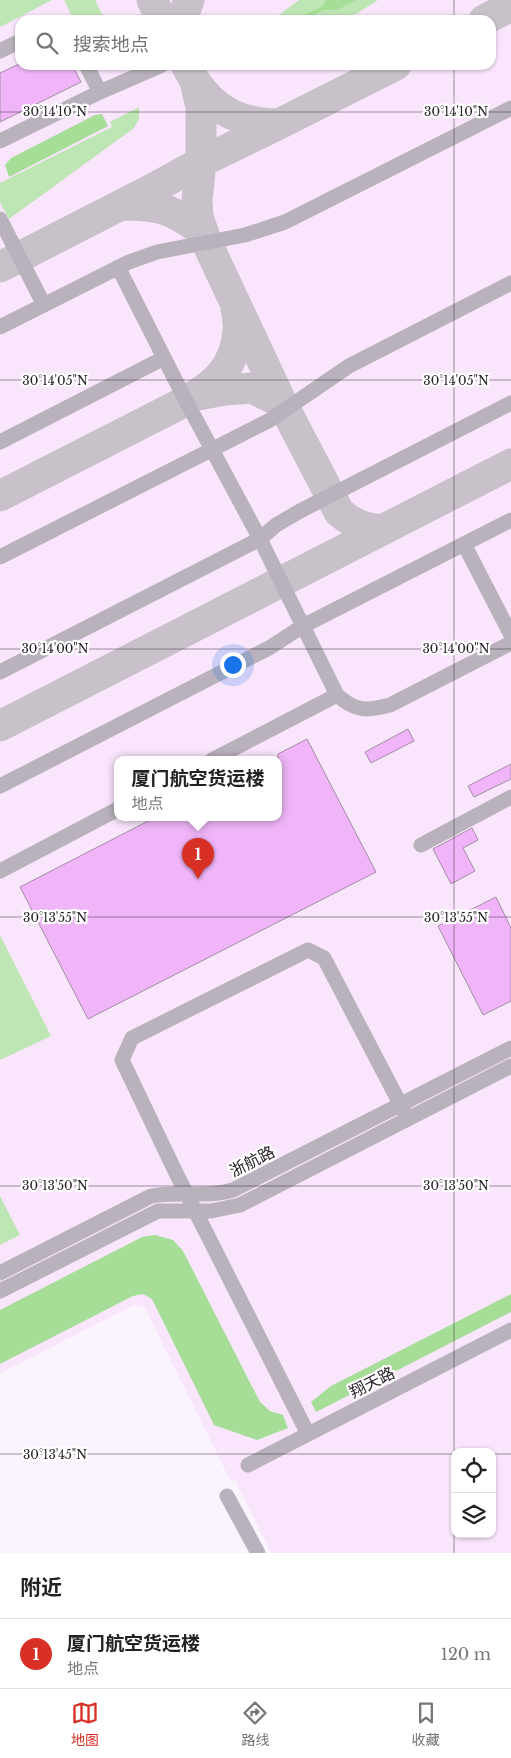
<!DOCTYPE html>
<html lang="zh">
<meta charset="utf-8">
<style>
:root{--surface:#fff;--page:#f6f6f6;--text:#222;--muted:#767676;--line:#e0e0e0;--accent:#d93025}
body{margin:0;font-family:"Libre Baskerville","Noto Sans SC",serif;background:var(--page);color:var(--text)}
.controls{position:absolute;right:15px;bottom:15px;display:grid;overflow:hidden;border-radius:10px;box-shadow:0 1px 4px #0004}
.controls button{width:45px;height:45px;display:grid;place-items:center;padding:0;border:0;border-bottom:1px solid var(--line);background:var(--surface);color:var(--text);font:25px sans-serif}
.you{position:absolute;left:232px;top:664px;width:18px;height:18px;margin:-12px;border:4px solid #fff;border-radius:50%;background:#1a73e8;box-shadow:0 0 0 8px #1a73e833}
.badge{display:grid;place-items:center;width:32px;height:32px;border-radius:50%;background:var(--accent);color:#fff;font-size:16px;font-weight:700}
.pin{position:absolute;translate:-50% -41px;filter:drop-shadow(0 1px 2px #0008)}
.pin::after{content:'';position:absolute;top:26px;width:18px;height:15px;background:inherit;clip-path:polygon(0 0,100% 0,50% 100%)}
.popup{position:absolute;left:114px;top:756px;width:168px;height:65px;box-sizing:border-box;display:grid;place-content:center;border-radius:10px;background:var(--surface);filter:drop-shadow(0 1px 4px #0005);font-size:16px;white-space:nowrap;color:var(--muted)}
.popup b{font-size:19px;color:var(--text)}
.popup::after{content:'';position:absolute;left:50%;top:100%;margin-left:-10px;border:10px solid transparent;border-top-color:var(--surface)}
.list{margin:0;padding:0;list-style:none}
h2{display:flex;justify-content:space-between;align-items:center;height:65px;margin:0;padding:0 20px;font-size:21px}
h2 small{font-size:16px;font-weight:400;color:var(--muted)}
.list li{display:grid;grid-template-columns:32px 1fr auto;gap:15px;align-items:center;box-sizing:border-box;height:70px;padding:0 20px;border-top:1px solid var(--line)}
.list b{display:block;font-size:19px;white-space:nowrap}
.list p{margin:0;font-size:16px;white-space:nowrap;color:var(--muted)}
.list em{font-size:16px;font-style:normal;color:var(--muted)}
.icon{flex:none;width:28px;height:28px;fill:none;stroke:currentColor;stroke-width:2;stroke-linecap:round;stroke-linejoin:round}
.map{position:relative;flex:none;width:511px;height:1553px;overflow:hidden}
.search{position:absolute;background:var(--surface);box-shadow:0 1px 4px #0004;left:15px;right:15px;top:15px;height:55px;display:flex;align-items:center;gap:12px;box-sizing:border-box;padding:0 18px;border-radius:15px;color:var(--muted);font-size:19px}
.sheet{height:135px;background:var(--surface)}
nav{display:flex;justify-content:space-around;align-items:center;box-sizing:border-box;height:70px;border-top:1px solid var(--line);background:var(--surface);font-size:14px;color:var(--muted)}
nav a{display:grid;justify-items:center;gap:2px}
nav .on{color:var(--accent)}
.map>svg:first-child{display:block}
</style>
<div class="map">
<svg width="511" height="1553" viewBox="0 0 511 1553">
<rect width="100%" height="100%" fill="#fbf3fd"/>
<path fill="#f9e5fc" fill-rule="evenodd" d="M0,0H511V1553H271L235,1480L231,1482L145,1308L135,1305L0,1373ZM20,20H491V65H20ZM118,760H278V818H118ZM455,1452H492V1534H455Z"/>
<path fill="#bee6b4" d="M0,0H52L0,27Z
M64,0H95L105,20H74Z
M299,0H378L356,14L339,20H272Z
M139,107V119L134,128L9,219L0,202V183L112,127L110,122Z
M0,935L51,1036L0,1060Z
M0,1196L20,1235L0,1245Z"/>
<path fill="#a6de98" d="M326,0H357L337,10H324L304,20H298L297,19L323,6Z
M102,114L108,126L9,177L5,165L11,158L95,115Z
M155,1235L173,1240L183,1251L260,1402L270,1411L283,1415L288,1428L257,1440L214,1425L152,1299L143,1294L133,1296L0,1364V1310L142,1237Z
M511,1294V1312L316,1412L311,1402L331,1386Z"/>
<g fill="none" stroke-linecap="round" stroke-linejoin="round">
<path stroke="#c9c1ca" stroke-width="31" d="M152,0L162,20
M182,20L189,0
M484,20L511,6
M186,65L195,81L201,107V162L197,200L198,217L207,243L282,403L339,512C353,524 366,529 383,530
M195,81C215,112 243,124 279,124
M122,205C160,205 172,209 203,232
M0,267L156,187L201,162L279,124L396,65
M198,395L225,390L252,388L282,403
M0,496L186,401C216,384 234,368 238,332C239,324 237,315 236,308
M0,726L511,464"/>
</g>
<path fill="#f0b5f8" stroke="#a18ea3" d="M17,65H72L81,82L0,122V73Z
M408,729L414,741L371,763L365,752Z
M307,739L376,872L88,1019L20,887L154,818H278V754Z
M511,764V779L474,797L468,786Z
M472,828L478,840L463,848L475,871L451,884L433,849Z
M496,897L511,928V1001L483,1015L438,926Z"/>
<g fill="none" stroke-linecap="round" stroke-linejoin="round">
<path stroke="#b9b1bb" stroke-width="15" d="M0,51L20,41
M86,65L100,92
M0,141L100,92L162,65
M0,219L44,305
M118,267L186,401L260,539L337,695C356,712 367,711 390,705L511,643
M0,327L129,262L157,252L245,235L285,222L511,108
M0,442L164,358
M464,544L511,635
M0,557L270,420L349,366L511,283
M0,672L260,539L276,525L300,511L511,403
M212,760L337,695
M0,786L269,648L303,626L511,520
M421,845L511,797
M0,871L118,809
M0,1273L151,1196C178,1191 206,1198 233,1190L511,1048
M0,1291L158,1211H211L240,1205L511,1066
M308,1434L176,1173L122,1060L132,1038L308,950L324,958L408,1119
M248,1465L511,1330
M227,1496L258,1553"/>
</g>
<path fill="none" stroke="#282129" stroke-width="1" stroke-opacity="0.45" d="M454,0V20M454,65V1553M0,112H511M0,380H511M0,649H511M0,917H511M0,1186H511M0,1454H455M492,1454H511"/>
<g text-anchor="middle" stroke-width="4.5" stroke-linejoin="round" paint-order="stroke">
<g font-size="16" fill="#282129" stroke="#fff">
<text transform="translate(252 1161) rotate(-27)" y="6">浙航路</text>
<text transform="translate(372 1382) rotate(-27)" y="6">翔天路</text>
</g>
</g>
<g font-size="12" text-anchor="middle" fill="#282129" stroke="#fff" stroke-width="4.5" stroke-linejoin="round" paint-order="stroke">
<text x="55" y="116">30°14'10"N</text>
<text x="456" y="116">30°14'10"N</text>
<text x="55" y="385">30°14'05"N</text>
<text x="456" y="385">30°14'05"N</text>
<text x="55" y="653">30°14'00"N</text>
<text x="456" y="653">30°14'00"N</text>
<text x="55" y="922">30°13'55"N</text>
<text x="456" y="922">30°13'55"N</text>
<text x="55" y="1190">30°13'50"N</text>
<text x="456" y="1190">30°13'50"N</text>
<text x="55" y="1459">30°13'45"N</text>
</g>
</svg>
<div class="controls">
<button><svg class="icon" aria-label="locate" viewBox="0 0 24 24"><circle cx="12" cy="12" r="6"/><path d="M12 2v4M12 18v4M2 12h4M18 12h4"/></svg></button>
<button><svg class="icon" aria-label="layers" viewBox="0 0 24 24"><path d="M12 4l9 5-9 5-9-5zM3 14l9 5 9-5"/></svg></button>
</div>
<div class="you"></div>
<div class="pin badge" style="left:198px;top:879px">1</div>
<div class="popup"><b>厦门航空货运楼</b>地点</div>
<div class="search"><svg class="icon" aria-label="search" viewBox="0 0 24 24"><circle cx="10" cy="10" r="6"/><path d="M15 15l6 6"/></svg>搜索地点</div>
</div>
<section class="sheet">
<h2>附近<small></small></h2>
<ul class="list">
<li><span class="badge">1</span><div><b>厦门航空货运楼</b><p>地点</p></div><em>120 m</em></li>
</ul>
</section>
<nav>
<a class="on"><svg class="icon" aria-label="map" viewBox="0 0 24 24"><path d="M3 6l6-2 6 2 6-2v14l-6 2-6-2-6 2zM9 4v14M15 6v14"/></svg>地图</a>
<a><svg class="icon" aria-label="directions" viewBox="0 0 24 24"><path d="M12 3l9 9-9 9-9-9zM9 14v-3h6M13 9l2 2-2 2"/></svg>路线</a>
<a><svg class="icon" aria-label="saved" viewBox="0 0 24 24"><path d="M7 4h10v16l-5-4-5 4z"/></svg>收藏</a>
</nav>
